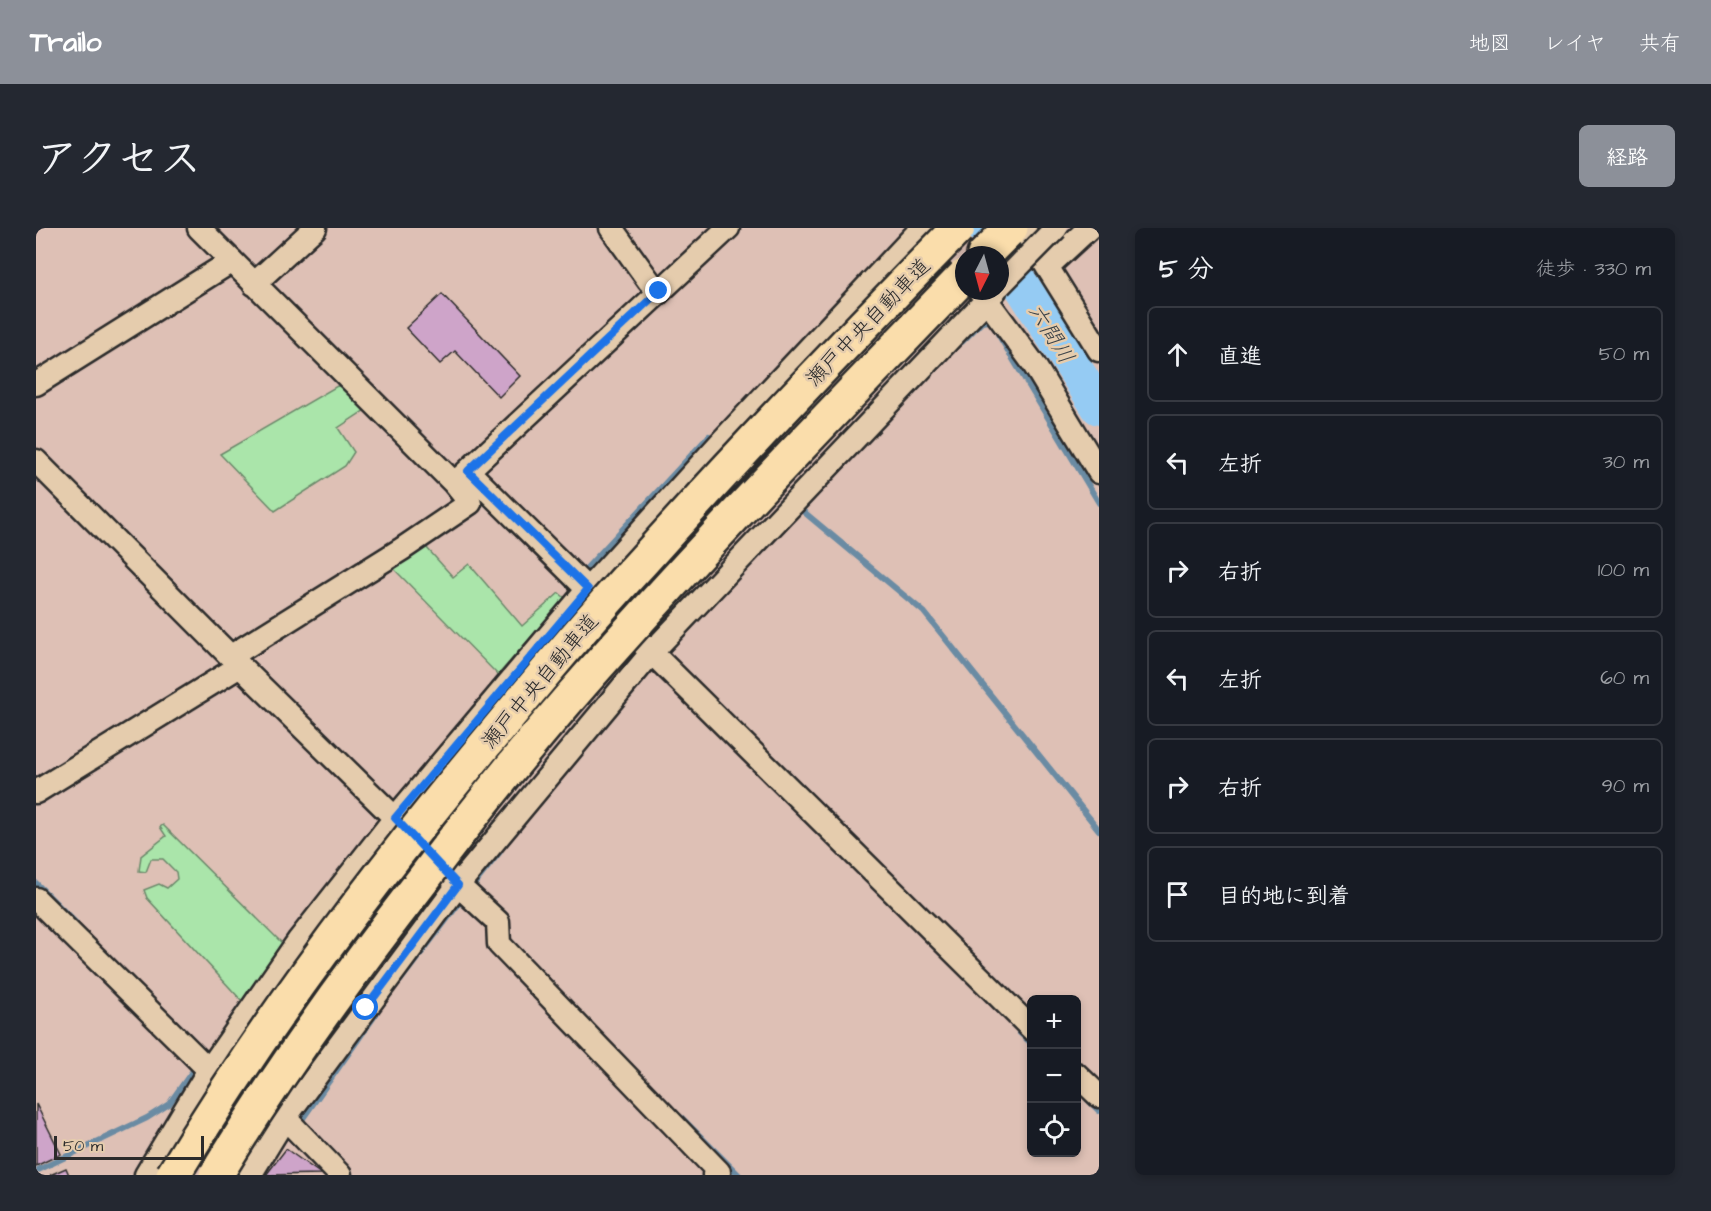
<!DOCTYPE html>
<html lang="ja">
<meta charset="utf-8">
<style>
:root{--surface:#171b24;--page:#242831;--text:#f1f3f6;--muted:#9ea1a6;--line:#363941;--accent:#8c9099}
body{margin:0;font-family:"Architects Daughter","Klee One",sans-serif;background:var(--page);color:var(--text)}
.controls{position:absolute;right:18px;bottom:18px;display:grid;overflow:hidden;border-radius:9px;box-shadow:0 3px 9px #0003}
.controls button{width:54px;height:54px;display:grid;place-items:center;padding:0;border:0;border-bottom:2px solid var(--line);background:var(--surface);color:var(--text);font:30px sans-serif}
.compass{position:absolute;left:919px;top:18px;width:54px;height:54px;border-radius:50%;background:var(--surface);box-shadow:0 3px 9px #0003;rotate:186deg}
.scale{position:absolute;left:18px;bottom:15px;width:150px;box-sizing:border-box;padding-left:6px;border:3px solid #2b2b2b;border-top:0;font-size:16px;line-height:21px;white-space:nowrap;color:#2b2b2b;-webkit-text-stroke:4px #e5ccad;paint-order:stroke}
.stop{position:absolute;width:18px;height:18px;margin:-14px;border:4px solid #1a73e8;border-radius:50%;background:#fff}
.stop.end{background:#1a73e8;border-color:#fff;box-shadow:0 2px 6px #0008}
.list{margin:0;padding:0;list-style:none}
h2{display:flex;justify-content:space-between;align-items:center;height:78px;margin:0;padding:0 24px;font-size:26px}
h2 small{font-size:20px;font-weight:400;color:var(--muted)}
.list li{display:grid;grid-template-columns:39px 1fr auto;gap:18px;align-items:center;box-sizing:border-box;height:96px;margin:0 12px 12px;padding:0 12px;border:2px solid var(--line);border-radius:9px}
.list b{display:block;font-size:22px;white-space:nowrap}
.list em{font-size:20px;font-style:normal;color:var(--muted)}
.icon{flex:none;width:33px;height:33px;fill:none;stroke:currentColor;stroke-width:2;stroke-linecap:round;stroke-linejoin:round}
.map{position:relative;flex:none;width:1063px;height:947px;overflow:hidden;border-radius:9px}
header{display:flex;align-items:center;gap:36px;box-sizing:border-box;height:84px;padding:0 30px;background:var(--accent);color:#fff}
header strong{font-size:28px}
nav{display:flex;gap:33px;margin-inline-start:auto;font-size:21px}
.intro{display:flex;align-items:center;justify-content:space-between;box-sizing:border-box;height:144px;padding:0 36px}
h1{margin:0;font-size:42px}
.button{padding:15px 27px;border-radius:9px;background:var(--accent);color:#fff;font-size:21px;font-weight:700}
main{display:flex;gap:36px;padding:0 36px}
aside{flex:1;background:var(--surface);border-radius:9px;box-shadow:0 3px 9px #0003}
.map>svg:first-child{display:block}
</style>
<header>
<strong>Trailo</strong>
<nav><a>地図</a><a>レイヤ</a><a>共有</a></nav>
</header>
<div class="intro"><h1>アクセス</h1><a class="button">経路</a></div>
<main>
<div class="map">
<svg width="1063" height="947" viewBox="0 0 1063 947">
<rect width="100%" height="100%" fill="#dec0b5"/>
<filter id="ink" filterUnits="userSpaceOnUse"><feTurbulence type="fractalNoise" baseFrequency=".0167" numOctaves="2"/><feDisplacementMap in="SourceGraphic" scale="12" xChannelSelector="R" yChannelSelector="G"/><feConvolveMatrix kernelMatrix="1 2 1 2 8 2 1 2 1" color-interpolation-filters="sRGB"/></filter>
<g filter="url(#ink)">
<path fill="#aae5aa" stroke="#6a886a" stroke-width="1.5" d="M301,158L308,159L329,182L302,200L318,224L309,238L239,283L184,226Z
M390,319L417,349L433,336L486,398L523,365L529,370L462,447L357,340Z
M127,597L246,715L206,773L111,670L108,662L123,656L131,660L141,651L140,644L127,631H115L110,644L103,643L105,628L130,608L124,599Z"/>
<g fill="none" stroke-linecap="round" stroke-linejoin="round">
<path stroke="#6b8ba3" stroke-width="6" d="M962,106L1063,275
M926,114L946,94L954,93
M762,279L888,384L1063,602
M546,345L673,208L677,211
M0,655L40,695
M436,659L464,624
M364,753L428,669
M983,804L996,816
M1051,871L1063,883
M646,890L703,947
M265,893L340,786
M0,943L111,890L133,876L158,841"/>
<path stroke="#95cbf3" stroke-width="36" d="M949,0L1063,179"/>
</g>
<path fill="#cea4c9" stroke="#2b2b2b" stroke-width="1.5" d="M406,66L484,148L463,169L419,123L404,136L370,100Z
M0,876L25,926L0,938Z
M250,921L285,946L230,947Z
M30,940L33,947H14Z"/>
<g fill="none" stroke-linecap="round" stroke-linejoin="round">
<defs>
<path id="minor" d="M163,0L418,255L434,275L366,321L195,428
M575,0L613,53L623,63
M987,0L1063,122
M1011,39L1052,1L1051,0
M218,56L279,0
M944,63L997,135L1063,244
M0,156L196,33
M0,233L204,438L359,590L422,657L462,694L463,716L683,944L678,947
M432,243L996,801
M421,253L692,0
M0,564L204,438
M0,671L173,842L249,890L304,947
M1040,846L1063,868
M110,947L173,842L263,712L359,590L552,361L688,211L886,0
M214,947L249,890L422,657L616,424L959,63"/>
<path id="motorway" d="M948,27L975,0"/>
</defs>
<use href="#minor" stroke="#2b2b2b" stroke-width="27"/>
<use href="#motorway" stroke="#2b2b2b" stroke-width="38"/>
<use href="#minor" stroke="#e5ccad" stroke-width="22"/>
<use href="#motorway" stroke="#faddab" stroke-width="33"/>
<defs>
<path id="minor-bridge" d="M964,57L1020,0"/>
<path id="motorway-bridge" d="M137,947C231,791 341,646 457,507C506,448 555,389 607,333C709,219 815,109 922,0
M180,947C242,845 312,748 386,653C432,592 480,532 530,474C658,327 793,188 928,48"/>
</defs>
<use href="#minor-bridge" stroke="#2b2b2b" stroke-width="27" stroke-linecap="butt"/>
<use href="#motorway-bridge" stroke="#2b2b2b" stroke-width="38" stroke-linecap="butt"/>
<use href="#minor-bridge" stroke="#e5ccad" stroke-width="22"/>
<use href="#motorway-bridge" stroke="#faddab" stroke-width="33"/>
</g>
</g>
<g fill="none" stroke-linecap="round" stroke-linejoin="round" filter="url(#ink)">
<path stroke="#1a73e8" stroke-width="8" d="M330,780L422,657L359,590L552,361L432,243L623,63"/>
</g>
<g text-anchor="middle" stroke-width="5" stroke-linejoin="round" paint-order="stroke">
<g font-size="21" fill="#2b2b2b" stroke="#e5ccad">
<text transform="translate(832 94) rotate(-46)" y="7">瀬戸中央自動車道</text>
<text transform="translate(504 453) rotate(-50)" y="7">瀬戸中央自動車道</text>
</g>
<g font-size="22" font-style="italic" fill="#3b4349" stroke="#e5ccad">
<text transform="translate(1016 105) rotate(58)" y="8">六間川</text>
</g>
</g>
</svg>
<div class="controls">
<button>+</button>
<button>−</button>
<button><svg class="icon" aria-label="locate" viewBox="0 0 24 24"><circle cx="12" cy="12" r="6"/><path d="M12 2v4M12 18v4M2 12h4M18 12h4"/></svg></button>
</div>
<svg class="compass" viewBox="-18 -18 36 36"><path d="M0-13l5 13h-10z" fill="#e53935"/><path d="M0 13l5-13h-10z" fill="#9ea1a6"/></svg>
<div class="scale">50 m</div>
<div class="stop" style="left:330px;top:780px"></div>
<div class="stop end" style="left:623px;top:63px"></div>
</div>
<aside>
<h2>5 分<small>徒歩 · 330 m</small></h2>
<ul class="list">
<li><svg class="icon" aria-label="ahead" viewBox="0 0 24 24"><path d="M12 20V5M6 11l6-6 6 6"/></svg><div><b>直進</b></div><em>50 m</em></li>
<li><svg class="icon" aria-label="left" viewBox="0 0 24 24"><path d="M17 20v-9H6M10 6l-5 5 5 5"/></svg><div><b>左折</b></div><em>30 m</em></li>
<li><svg class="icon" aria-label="right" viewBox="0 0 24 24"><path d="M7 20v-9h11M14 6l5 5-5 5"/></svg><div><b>右折</b></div><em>100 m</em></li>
<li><svg class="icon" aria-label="left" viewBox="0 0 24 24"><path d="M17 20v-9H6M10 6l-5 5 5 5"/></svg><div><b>左折</b></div><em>60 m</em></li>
<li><svg class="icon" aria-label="right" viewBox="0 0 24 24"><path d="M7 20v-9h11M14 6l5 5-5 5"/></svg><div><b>右折</b></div><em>90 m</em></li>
<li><svg class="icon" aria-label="arrive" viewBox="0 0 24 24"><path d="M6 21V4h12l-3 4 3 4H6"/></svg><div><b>目的地に到着</b></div></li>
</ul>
</aside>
</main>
